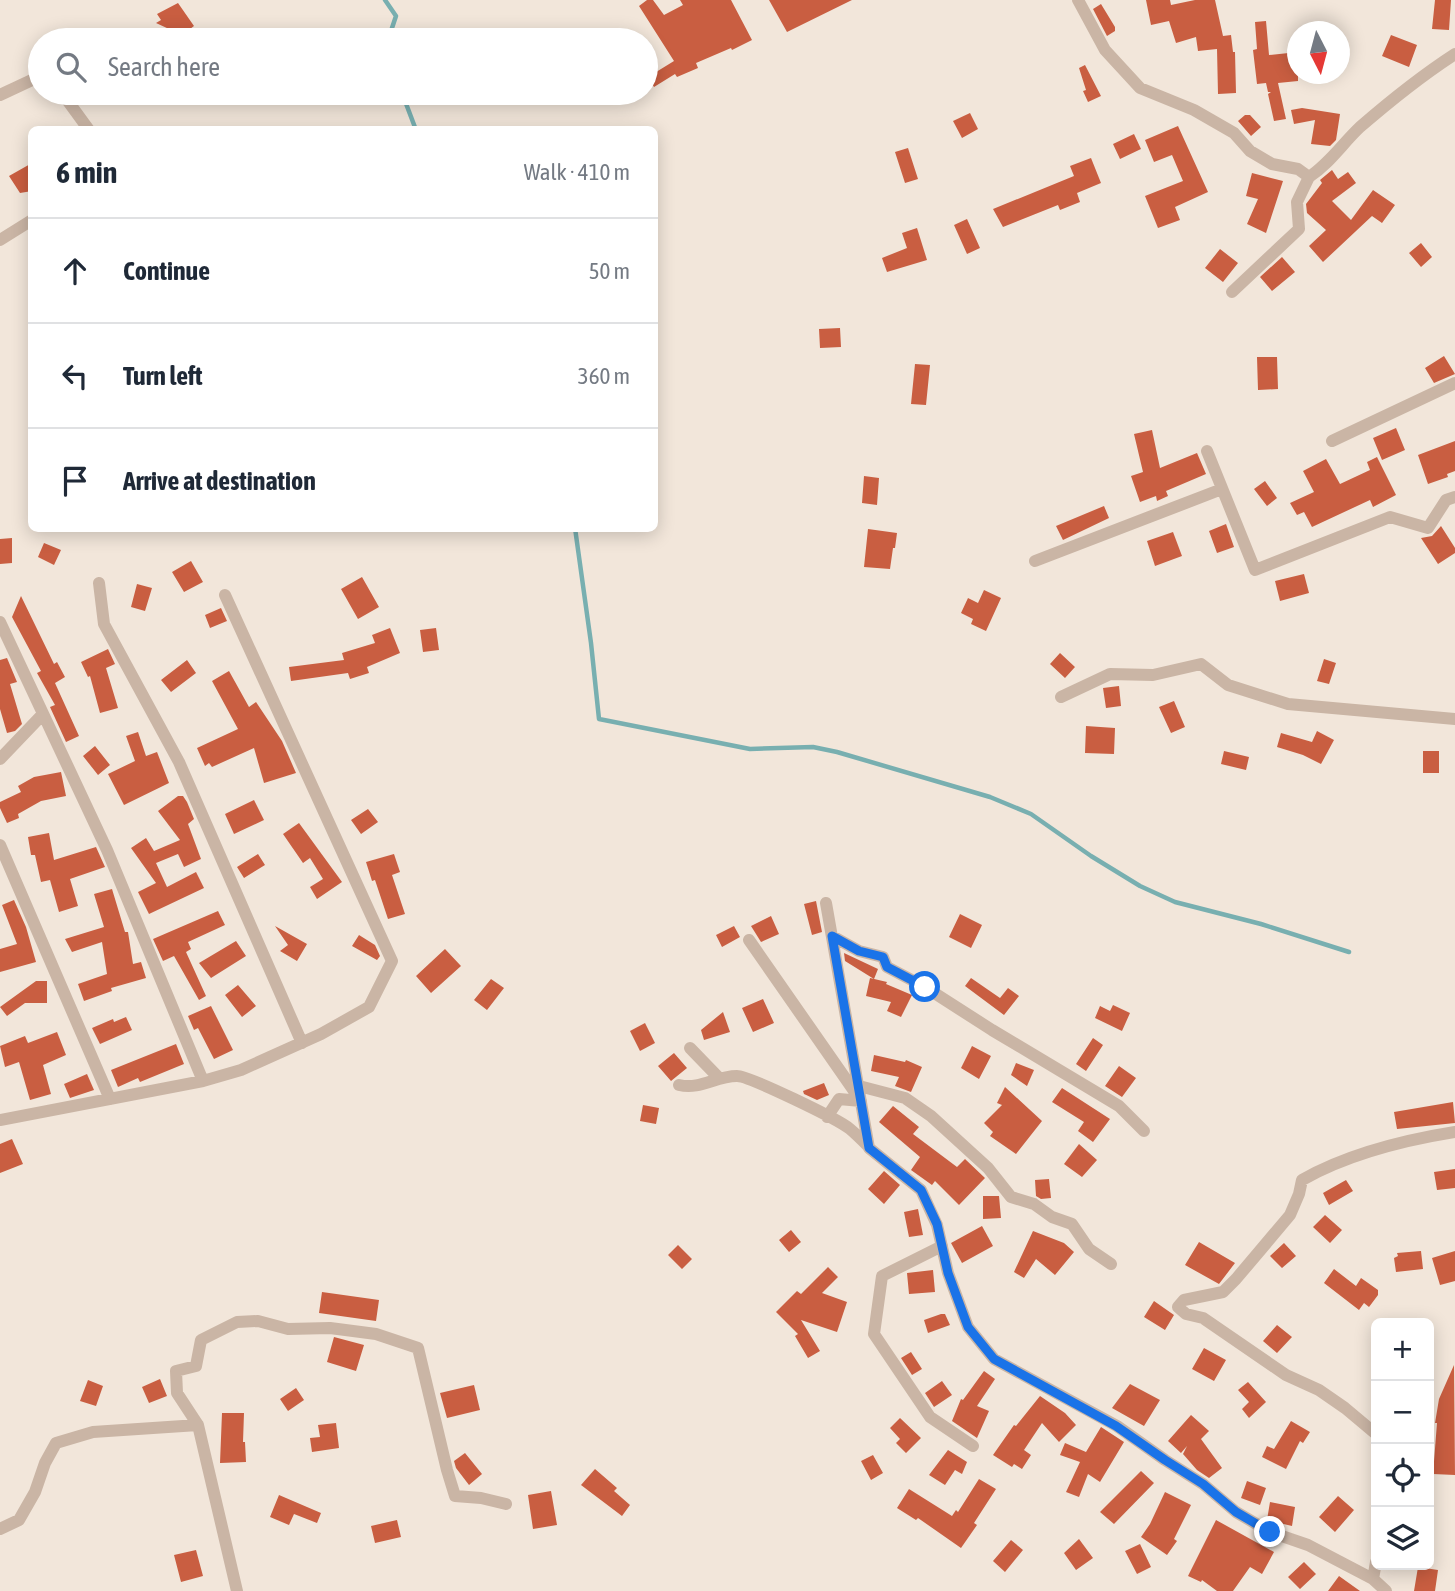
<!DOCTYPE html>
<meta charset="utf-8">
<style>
:root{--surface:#fff;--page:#f6f6f7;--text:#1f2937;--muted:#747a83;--line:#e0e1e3}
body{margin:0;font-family:"Asap Condensed",sans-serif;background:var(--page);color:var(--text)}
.controls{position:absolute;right:21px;bottom:21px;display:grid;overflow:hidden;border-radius:10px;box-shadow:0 4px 18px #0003}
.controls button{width:63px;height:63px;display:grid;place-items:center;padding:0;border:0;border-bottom:2px solid var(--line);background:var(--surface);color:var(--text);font:35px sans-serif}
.compass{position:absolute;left:1287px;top:21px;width:63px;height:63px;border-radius:50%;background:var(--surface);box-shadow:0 4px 18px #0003;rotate:174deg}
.stop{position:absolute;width:21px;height:21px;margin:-16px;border:5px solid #1a73e8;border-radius:50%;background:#fff}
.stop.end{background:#1a73e8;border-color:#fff;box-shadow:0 2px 7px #0008}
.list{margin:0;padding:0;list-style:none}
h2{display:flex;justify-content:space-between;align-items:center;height:91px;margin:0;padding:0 28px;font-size:30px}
h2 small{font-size:23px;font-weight:400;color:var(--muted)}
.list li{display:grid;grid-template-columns:46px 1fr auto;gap:21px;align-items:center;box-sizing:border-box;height:105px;padding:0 28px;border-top:2px solid var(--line)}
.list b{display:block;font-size:26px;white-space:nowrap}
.list em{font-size:23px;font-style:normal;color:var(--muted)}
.icon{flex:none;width:38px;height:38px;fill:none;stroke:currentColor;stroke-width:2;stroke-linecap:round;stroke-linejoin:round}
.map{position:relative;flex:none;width:1455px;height:1591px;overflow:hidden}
.search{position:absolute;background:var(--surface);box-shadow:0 4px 18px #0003;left:28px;top:28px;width:630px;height:77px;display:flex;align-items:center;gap:18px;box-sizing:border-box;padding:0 24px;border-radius:38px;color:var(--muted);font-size:26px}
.panel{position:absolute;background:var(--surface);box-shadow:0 4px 18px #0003;left:28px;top:126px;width:630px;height:406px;border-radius:10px}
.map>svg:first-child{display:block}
</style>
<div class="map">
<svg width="1455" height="1591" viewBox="0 0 1455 1591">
<rect width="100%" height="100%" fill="#f2e6da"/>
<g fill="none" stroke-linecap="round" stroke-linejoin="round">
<path stroke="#78afb0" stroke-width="4.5" d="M385,0L396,16L388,40
M402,93L416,130
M575,528L591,643L599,719L750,749L813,747L837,752L990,797L1031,814L1091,856L1140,886L1175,902L1261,924L1349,952"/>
</g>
<path fill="#c95e41" d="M647,0H653L664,15L683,5L680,0H731L752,40L732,50L731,48L696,63L698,68L677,77L675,74L654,87L648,77L674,61L639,6Z
M769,0H852L787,32Z
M1146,0H1170L1171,5L1195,0H1215L1223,36L1231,35L1233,52H1235L1236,93L1218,94L1217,49L1198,51L1196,37L1176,43L1169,21L1151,25Z
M1435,0H1451L1449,30L1432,29Z
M178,3L194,26L182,35L156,23L161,20L157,14Z
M1101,4L1115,27V31L1107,36L1093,9Z
M1266,21L1269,55L1298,52V81L1278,83L1286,119L1274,121L1268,94L1271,92H1268L1266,83L1257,84L1253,50L1257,49L1255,22Z
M1391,35L1417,45L1409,67L1382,56Z
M1085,65L1101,96L1088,102L1083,91L1086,90L1079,68Z
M1302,108L1340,114L1336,140L1330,146L1311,144L1315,120L1294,124L1291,110Z
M970,113L978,129L962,138L953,121Z
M1245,115H1250L1261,127L1251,136L1238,121Z
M1178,126L1208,192L1175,207L1180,220L1158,228L1145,196L1183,181L1172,155L1154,162L1145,140Z
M1134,134L1141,149L1120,159L1113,144Z
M908,148L918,179L905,183L895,152Z
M1091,158L1101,183L1077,193L1080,202L1060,210L1058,205L1003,227L993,209L1074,176L1070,166Z
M32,163V191L20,193L9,176Z
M1332,170L1338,179L1348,172L1356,183L1332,201L1351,220L1373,190L1395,205L1382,223L1372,216L1323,262L1309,246L1326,230L1307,213L1306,204L1322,183L1320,180Z
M1252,173L1283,181L1266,233L1247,224L1258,199L1246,196Z
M967,219L980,248L967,254L954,225Z
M917,228L927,260L887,272L882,258L907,248L902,233Z
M1421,243L1432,257L1421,267L1409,253Z
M1220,249L1238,263L1223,282L1205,268Z
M1282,257L1295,272L1272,291L1260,277Z
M840,328L841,347L820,348L819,329Z
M1444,356L1455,374L1434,383L1425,368Z
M1257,357H1277L1278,389L1258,390Z
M915,364L930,365L926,405L911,404Z
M1396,428L1405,450L1382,460L1373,438Z
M1152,430L1160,468L1197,453L1206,474L1166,491L1168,496L1157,501L1156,496L1140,502L1131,476L1143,472L1134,434Z
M1455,441V471L1447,474L1448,477L1428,484L1418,455Z
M1377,457L1396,495L1373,507L1370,500L1312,527L1304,512L1297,515L1290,503L1314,492L1303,471L1326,459L1340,484L1370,470L1367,462Z
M864,476L879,478L877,505L862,503Z
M1265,481L1277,498L1267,506L1254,489Z
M1104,506L1109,518L1063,540L1056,526Z
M1226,524L1234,547L1217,553L1209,531Z
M1441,526L1455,548V553L1438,564L1421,538L1432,536Z
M868,529L897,533L895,548H893L890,569L864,567Z
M1173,532L1182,556L1155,566L1147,541Z
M12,538V563L0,564V539Z
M44,543L61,550L54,565L38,557Z
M191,561L203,582L184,592L172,572Z
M1304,574L1309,593L1280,601L1275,581Z
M362,577L379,607L358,619L341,589Z
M137,584L152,588L145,611L131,607Z
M984,590L1001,598L986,631L971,624L973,619L961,613L968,598L978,603Z
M21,596L54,664L57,662L65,677L55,683L79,736L66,742L50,707L55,705L37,673L41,671L12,617Z
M221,608L227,621L210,628L205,615Z
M390,628L400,653L367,667L369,673L350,679L348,673L291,681L289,667L344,660L342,653L375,643L372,635Z
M436,628L439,650L423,652L420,630Z
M108,649L115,664L106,668L118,708L100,713L90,676L88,677L81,662Z
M1060,653L1075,667L1065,678L1050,664Z
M7,658L17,682L10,684L22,724L15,731L7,733L0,709V660Z
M1324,659L1336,663L1329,684L1317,681Z
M187,660L196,673L171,692L161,680Z
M229,671L249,707L256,702L282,741L296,773L264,783L254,748L212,767L209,763L205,766L197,748L238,729L212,681Z
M1119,686L1121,706L1106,708L1103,688Z
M1174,701L1185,727L1171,733L1159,707Z
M1086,726L1115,728L1114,754L1085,753Z
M1317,731L1334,740L1321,764L1303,755L1277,747L1281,733L1312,742Z
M138,732L146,756L157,752L169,783L124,805L108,774L135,761L126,736Z
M95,746L110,765L98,775L83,756Z
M1224,751L1249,757L1246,770L1221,764Z
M1423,751H1439V773H1423Z
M61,772L66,796L41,801L18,814L19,818L7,823L0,808V802L21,792L18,786L34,777Z
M178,796H183L187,802L194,819L188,824L201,859L184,867L178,854L156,863L167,887L196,872L204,888L149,914L138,892L156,883L131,848L146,838L154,851L180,840L158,811Z
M254,800L264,820L234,834L225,814Z
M368,809L378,822L361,834L351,820Z
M299,823L342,882L317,899L310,887L323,879L310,858L303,863L283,834Z
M49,833L54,860L96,847L105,867L70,879L78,906L59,912L50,880L41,882L35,855H31L28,837Z
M258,854L265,865L244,878L237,867Z
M394,854L400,872L392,875L405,914L388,919L375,880L372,881L366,862Z
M112,889L125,932H128L133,964L141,962L146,978L111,988L112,991L84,1001L78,984L107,974L102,942L72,952L65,939L104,927L94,894Z
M14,900L26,927L36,962L0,972V949L17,944L2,905Z
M816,901L822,932L812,935L804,904Z
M218,911L225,925L188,942L191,949L186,952L206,996L199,1000L174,956L163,961L153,939Z
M960,914L982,925L971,948L949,937Z
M771,916L779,934L761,942L751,926Z
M275,926L307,944L297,961L280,951L288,945Z
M734,926L740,937L722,947L716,935Z
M359,935L375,945L380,956L377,960L352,946Z
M236,941L246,956L211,978L199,963Z
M445,949L461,966L431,993L416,976Z
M844,953L878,969L874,979L845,961Z
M870,978L887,982L886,984L912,995L901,1017L887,1011L891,1002L866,996Z
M971,978L1000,998L1008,988L1019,996L1004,1015L965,986Z
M491,979L504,988L487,1010L474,1000Z
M36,981H47V1003H25L7,1016L0,1007Z
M238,985L256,1006L242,1017L225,995Z
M763,999L774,1023L753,1032L742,1008Z
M1113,1005L1130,1013L1122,1031L1095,1018L1100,1006L1110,1011Z
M211,1006L233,1050L214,1059L198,1028L194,1030L188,1016Z
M723,1012L730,1032L704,1040L701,1030Z
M126,1017L132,1030L100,1044L92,1028L113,1019L114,1022Z
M645,1023L655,1043L640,1051L630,1031Z
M57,1032L66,1055L43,1065L51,1094L30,1100L19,1062L5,1067L0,1046L25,1036L28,1043Z
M1093,1038L1103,1045L1086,1071L1076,1064Z
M176,1044L184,1064L140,1082L138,1078L118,1087L111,1070Z
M972,1046L991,1056L979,1079L961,1068Z
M674,1053L687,1068L671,1081L658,1066Z
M874,1055L905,1062L906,1060L922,1067L911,1092L895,1086L899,1077L871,1071Z
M1016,1063L1034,1070L1027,1086L1011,1075Z
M1119,1066L1136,1078L1122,1097L1105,1086Z
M87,1074L94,1090L70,1098L64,1084Z
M824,1083L829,1095L817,1100L804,1094L803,1091Z
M1005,1087L1042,1121L1016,1154L990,1136L993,1132L984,1123L1002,1105L997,1103Z
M1062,1088L1110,1119L1093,1142L1078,1131L1084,1122L1052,1102Z
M1453,1102L1455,1123L1397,1129L1394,1112Z
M643,1105L659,1108L656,1124L640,1121Z
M893,1106L919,1127L913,1134L957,1167L965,1159L985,1178L959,1205L935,1181L932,1185L911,1170L920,1157L879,1122Z
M12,1139L23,1164L0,1173V1144Z
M1079,1144L1097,1160L1082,1177L1064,1164Z
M1455,1169V1188L1437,1190L1434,1172Z
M884,1171L900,1185L884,1204L868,1189Z
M1049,1179L1051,1198L1041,1199L1036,1196L1035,1180Z
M1346,1180L1353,1191L1329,1205L1323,1193Z
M983,1196H999L1001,1218L983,1219Z
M918,1209L923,1235L909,1237L904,1212Z
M1325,1215L1342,1230L1330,1243L1313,1227Z
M982,1226L993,1246L962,1263L951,1243Z
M791,1230L801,1242L789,1252L779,1240Z
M1033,1231L1064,1243L1074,1252L1055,1275L1036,1259L1024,1278L1014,1272Z
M1199,1242L1235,1263L1219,1284L1185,1265Z
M1284,1243L1296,1256L1282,1268L1270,1256Z
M678,1245L692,1259L682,1269L668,1255Z
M1421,1251L1423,1269L1396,1272L1394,1258L1398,1256L1397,1253Z
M1455,1251V1281L1440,1285L1432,1258Z
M828,1267L838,1277L822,1293L847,1302L837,1332L801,1320L820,1351L808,1358L795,1336L798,1334L776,1312L797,1291L801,1294Z
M1334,1269L1356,1286L1361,1278L1378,1290V1295L1369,1307L1364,1303L1359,1310L1324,1283Z
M933,1270L935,1292L909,1294L907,1273Z
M322,1292L379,1300L376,1321L319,1313Z
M1154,1301L1174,1315L1165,1330L1144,1317Z
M941,1314H945L950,1325L928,1333L924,1320Z
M1277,1325L1292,1337L1277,1353L1263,1341Z
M334,1337L364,1345L356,1371L327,1362Z
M1204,1348L1226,1360L1214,1381L1192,1369Z
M911,1352L922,1369L912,1375L901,1358Z
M1454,1365L1455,1475L1433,1474L1437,1423H1435L1439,1399Z
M984,1371L995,1379L977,1406L989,1411L977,1438L952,1421L961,1399L963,1400Z
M160,1379L167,1396L149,1403L142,1387Z
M88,1380L103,1386L96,1406L80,1401Z
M942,1381L952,1395L934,1407L925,1393Z
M1248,1382L1266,1402L1249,1418L1242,1409L1249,1402L1238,1390Z
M1130,1384L1160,1400L1144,1426L1112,1408Z
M474,1385L480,1410L447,1418L440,1393Z
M296,1388L304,1400L288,1411L280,1399Z
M1040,1396L1065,1413L1076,1425L1059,1442L1042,1423L1024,1450L1031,1455L1022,1469L1014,1464L1012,1467L993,1455L1014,1425L1016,1426Z
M222,1413H244L243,1442H245L246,1462L220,1463Z
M1191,1415L1209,1431L1201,1439L1222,1468L1209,1478L1197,1470L1183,1454L1187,1446L1181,1453L1168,1441Z
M900,1418L921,1438L906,1453L896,1443L900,1439L890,1428Z
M1291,1421L1310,1432L1303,1443L1300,1441L1286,1469L1262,1457L1267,1446L1274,1449Z
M336,1423L339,1448L312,1452L310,1438L320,1437L318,1425Z
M1101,1427L1124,1442L1100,1482L1088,1474L1079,1497L1066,1492L1080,1462L1060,1455L1065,1443L1086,1452Z
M948,1450L967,1462L962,1474L955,1470L945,1485L929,1475Z
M465,1453L482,1474L469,1485L456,1468L454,1461Z
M873,1455L883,1473L871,1480L861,1461Z
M595,1469L617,1488L614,1491L630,1505L622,1516L581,1485Z
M1141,1471L1154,1483L1114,1524L1100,1512Z
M979,1479L996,1489L974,1523L977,1525L961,1548L918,1518L916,1520L897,1508L909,1489L952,1516L956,1510L958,1512Z
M1247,1481L1266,1488L1260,1505L1241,1498Z
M551,1491L557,1525L533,1529L528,1495Z
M1165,1492L1191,1505L1174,1539L1177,1541L1167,1555L1141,1537L1150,1524Z
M279,1495L321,1513L317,1523L294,1514L289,1525L270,1517Z
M1338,1496L1354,1510L1335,1532L1319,1517Z
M1270,1502L1295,1507L1292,1526L1267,1520Z
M397,1520L401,1537L375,1543L371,1526Z
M1216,1520L1274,1552L1262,1574L1250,1567L1233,1591H1217L1202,1580L1201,1582L1188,1576Z
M1079,1539L1093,1558L1076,1570L1064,1553Z
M1011,1540L1023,1550L1005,1572L993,1561Z
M1140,1544L1151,1567L1137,1574L1125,1551Z
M196,1550L203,1576L181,1582L174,1555Z
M1304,1562L1316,1574L1300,1589L1288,1577Z
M1418,1567L1438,1570L1435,1591H1414Z
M1339,1576L1360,1591H1328Z"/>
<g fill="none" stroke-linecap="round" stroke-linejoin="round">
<path stroke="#cab5a5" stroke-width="12" d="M1078,0L1105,50L1140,88L1194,110L1234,133L1250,151L1272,164L1298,169L1309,177C1330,163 1342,144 1360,127C1390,101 1421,76 1455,54
M62,93L89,130
M0,95L32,80H40
M0,240L32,220
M1232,292L1299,229L1297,202L1309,177
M1332,441L1455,383
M1207,451L1255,570L1390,517L1428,528L1446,500L1455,497
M1035,561L1222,489
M99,583L104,624L179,762L302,1043
M0,622L107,850L203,1081
M1061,697L1110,674L1153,675L1201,664L1228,685L1288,704L1455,719
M0,759L43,714
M0,845L110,1099
M826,903L869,1148L921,1190L937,1225L948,1273L968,1327L994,1359L1117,1426L1165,1460L1203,1484L1236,1512L1270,1532L1308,1545L1373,1579L1386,1591
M832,936L859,951L883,957L887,967L925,987L992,1030L1119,1106L1144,1131
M749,940L859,1098
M690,1048L719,1078
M679,1085C701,1090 715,1076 737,1076C749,1076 838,1119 850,1129C856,1134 863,1141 869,1147
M859,1086L905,1098L931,1116L988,1168L1011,1197L1034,1204L1052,1217L1072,1224L1089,1249L1111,1264
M827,1117L839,1099L861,1101
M0,1120L203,1081L241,1070L321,1034L369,1007L392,961L225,595
M942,1246L882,1276L874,1334L930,1417L973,1446
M198,1425L177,1393L176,1371L196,1366L201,1340L237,1322L258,1321L288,1329L330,1328L376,1334L418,1348L447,1470L455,1496L481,1498L506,1504
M1376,1434L1345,1408L1319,1390L1286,1375L1203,1318L1186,1314L1178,1307L1184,1300L1223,1292L1236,1279L1290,1215L1299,1194L1302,1180C1346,1155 1405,1140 1455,1132
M0,1529L19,1520L35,1492L45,1463L56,1443L93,1432L198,1425L237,1591
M1373,1579L1376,1562"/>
</g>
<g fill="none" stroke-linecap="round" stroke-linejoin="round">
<path stroke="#1a73e8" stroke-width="9" d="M925,987L887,967L883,957L859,951L832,936L869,1148L921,1190L937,1224L948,1273L968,1327L994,1359L1116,1426L1165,1460L1203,1484L1236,1512L1270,1532"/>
</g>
</svg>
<div class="controls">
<button>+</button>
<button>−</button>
<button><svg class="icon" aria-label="locate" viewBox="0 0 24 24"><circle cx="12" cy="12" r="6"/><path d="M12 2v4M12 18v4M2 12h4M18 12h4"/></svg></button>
<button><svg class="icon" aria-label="layers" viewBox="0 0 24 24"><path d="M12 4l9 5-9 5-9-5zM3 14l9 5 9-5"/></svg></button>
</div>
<svg class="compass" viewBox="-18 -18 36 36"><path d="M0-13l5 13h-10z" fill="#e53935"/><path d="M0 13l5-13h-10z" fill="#747a83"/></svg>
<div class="stop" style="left:925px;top:987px"></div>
<div class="stop end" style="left:1270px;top:1532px"></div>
<div class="search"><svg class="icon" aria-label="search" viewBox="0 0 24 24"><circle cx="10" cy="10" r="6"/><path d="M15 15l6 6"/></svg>Search here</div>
<section class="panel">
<h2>6 min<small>Walk · 410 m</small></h2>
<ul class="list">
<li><svg class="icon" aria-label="ahead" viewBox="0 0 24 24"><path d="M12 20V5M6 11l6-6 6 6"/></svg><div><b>Continue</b></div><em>50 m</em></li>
<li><svg class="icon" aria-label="left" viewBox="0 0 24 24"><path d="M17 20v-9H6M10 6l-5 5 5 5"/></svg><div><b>Turn left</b></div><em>360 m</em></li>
<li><svg class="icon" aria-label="arrive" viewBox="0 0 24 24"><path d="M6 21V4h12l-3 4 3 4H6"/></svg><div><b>Arrive at destination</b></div></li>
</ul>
</section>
</div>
